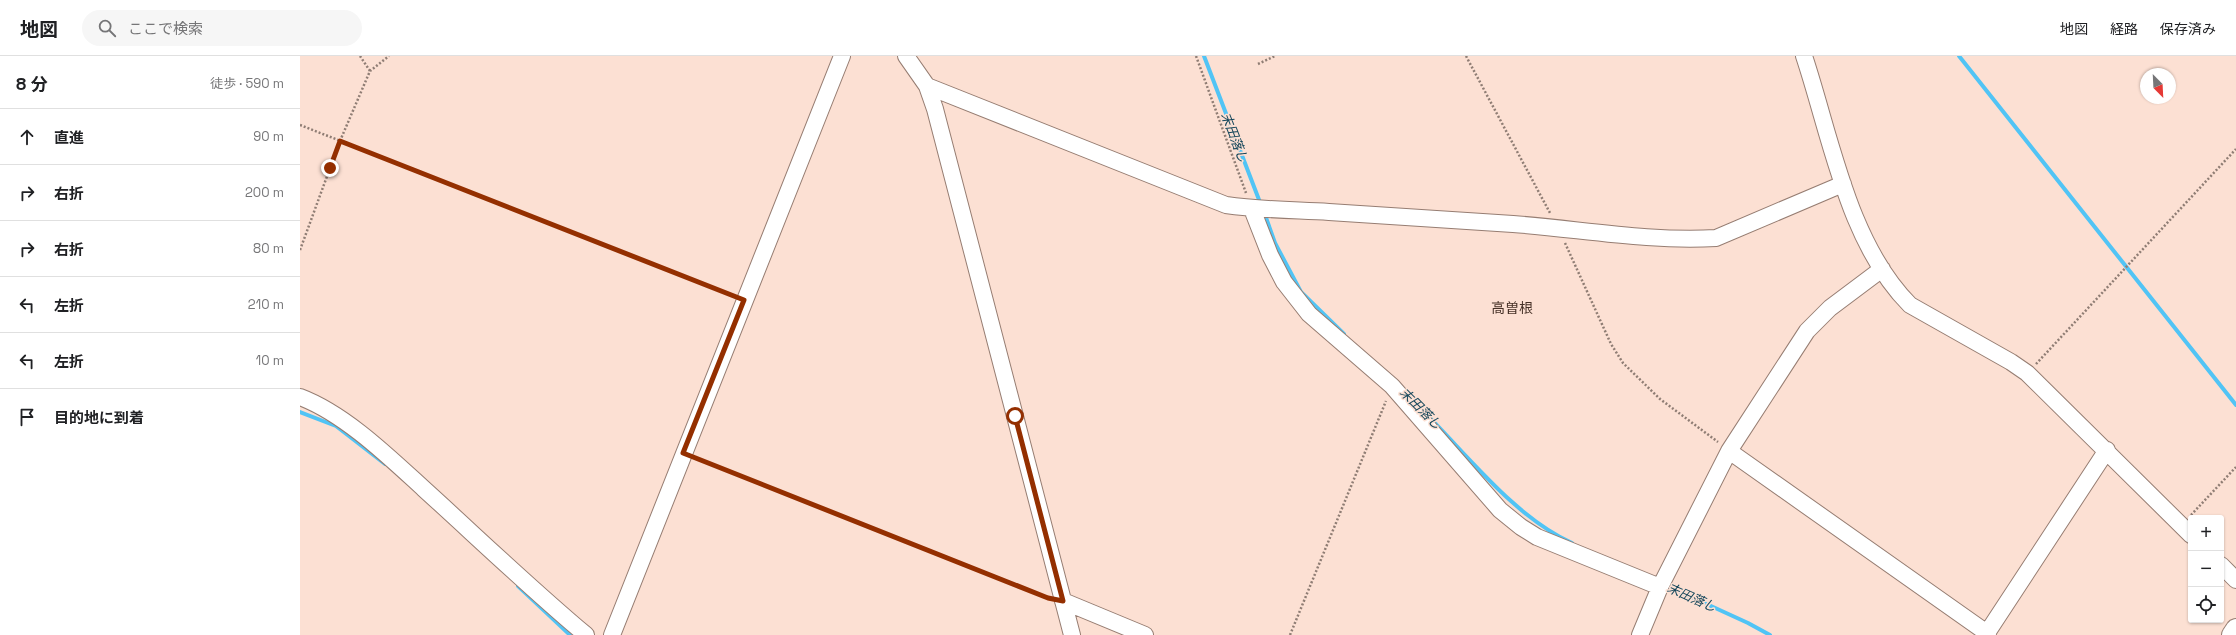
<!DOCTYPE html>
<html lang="ja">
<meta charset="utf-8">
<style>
:root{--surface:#fff;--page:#f6f6f6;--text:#202124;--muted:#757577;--line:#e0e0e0}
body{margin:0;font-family:"Space Grotesk","Noto Sans JP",sans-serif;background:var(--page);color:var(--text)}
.controls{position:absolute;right:12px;bottom:12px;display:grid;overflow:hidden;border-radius:4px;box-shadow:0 1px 3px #0004}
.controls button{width:36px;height:36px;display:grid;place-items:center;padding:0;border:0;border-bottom:1px solid var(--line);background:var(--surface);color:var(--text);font:20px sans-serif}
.compass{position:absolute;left:1840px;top:12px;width:36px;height:36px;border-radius:50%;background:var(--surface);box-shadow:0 1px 3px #0004;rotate:156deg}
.stop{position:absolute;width:12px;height:12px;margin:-9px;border:3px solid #942f00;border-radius:50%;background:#fff}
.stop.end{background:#942f00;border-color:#fff;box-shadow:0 1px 4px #0008}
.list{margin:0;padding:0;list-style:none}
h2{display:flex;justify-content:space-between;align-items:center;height:52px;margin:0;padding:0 16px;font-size:17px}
h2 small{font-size:13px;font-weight:400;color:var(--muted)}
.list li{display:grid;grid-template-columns:26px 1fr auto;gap:12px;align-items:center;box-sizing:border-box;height:56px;padding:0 16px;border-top:1px solid var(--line)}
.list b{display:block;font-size:15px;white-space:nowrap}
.list em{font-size:13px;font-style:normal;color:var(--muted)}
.icon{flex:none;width:22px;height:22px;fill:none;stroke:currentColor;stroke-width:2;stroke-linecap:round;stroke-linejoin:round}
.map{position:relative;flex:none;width:1936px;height:579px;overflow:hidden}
header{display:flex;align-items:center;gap:24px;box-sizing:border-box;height:56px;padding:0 20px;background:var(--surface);border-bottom:1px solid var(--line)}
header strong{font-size:19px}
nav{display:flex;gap:22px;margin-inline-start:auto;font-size:14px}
.search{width:280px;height:36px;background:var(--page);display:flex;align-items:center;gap:10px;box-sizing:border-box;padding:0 14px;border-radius:22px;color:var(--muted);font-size:15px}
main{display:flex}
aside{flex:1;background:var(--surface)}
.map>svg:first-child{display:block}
</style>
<header>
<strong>地図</strong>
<div class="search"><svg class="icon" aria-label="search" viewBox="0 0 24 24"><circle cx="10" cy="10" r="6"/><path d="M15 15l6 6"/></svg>ここで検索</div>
<nav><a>地図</a><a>経路</a><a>保存済み</a></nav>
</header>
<main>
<aside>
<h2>8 分<small>徒歩 · 590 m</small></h2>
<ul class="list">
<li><svg class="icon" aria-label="ahead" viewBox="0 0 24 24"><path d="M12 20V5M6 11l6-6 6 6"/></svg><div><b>直進</b></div><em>90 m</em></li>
<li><svg class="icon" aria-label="right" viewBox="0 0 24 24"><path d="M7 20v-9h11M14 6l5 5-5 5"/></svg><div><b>右折</b></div><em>200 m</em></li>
<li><svg class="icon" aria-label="right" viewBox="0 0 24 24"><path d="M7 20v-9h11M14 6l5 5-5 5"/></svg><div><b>右折</b></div><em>80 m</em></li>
<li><svg class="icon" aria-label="left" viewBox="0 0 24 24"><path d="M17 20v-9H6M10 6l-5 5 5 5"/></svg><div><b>左折</b></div><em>210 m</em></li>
<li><svg class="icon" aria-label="left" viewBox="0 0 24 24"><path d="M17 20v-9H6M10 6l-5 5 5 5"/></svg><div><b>左折</b></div><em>10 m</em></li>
<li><svg class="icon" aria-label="arrive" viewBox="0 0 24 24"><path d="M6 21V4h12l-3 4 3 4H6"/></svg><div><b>目的地に到着</b></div></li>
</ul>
</aside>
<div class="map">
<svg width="1936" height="579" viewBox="0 0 1936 579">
<rect width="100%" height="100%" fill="#fce0d3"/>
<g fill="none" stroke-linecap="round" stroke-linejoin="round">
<path stroke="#51c4f5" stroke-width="4" d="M904,0L961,149
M1659,0L1936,349
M964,156L975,187L1001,236L1044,278
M0,356L36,370L85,408
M1125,357C1169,401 1215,461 1272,487
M1365,529L1448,567L1470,579
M218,530L270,579"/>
<defs>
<path id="minor" d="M606,0L627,30L635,53L772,579
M1504,0C1531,81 1548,187 1610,249L1711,306L1727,317L1891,479
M627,30L926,149C960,154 995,154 1029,156C1090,160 1152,164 1213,168C1280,173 1349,186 1416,182L1543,128
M952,153L970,199L984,226L1009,258L1092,330L1200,454L1221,471L1237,481L1360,531
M0,341C45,358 89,401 124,433C178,482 230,532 286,579
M1429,395L1687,577L1688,579
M1921,509L1936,524
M763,545L845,579
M1687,577L1807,394
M312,579L542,0
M1340,579L1360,531L1429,395L1507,275L1530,252L1582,213"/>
<path id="major" d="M1932,579L1936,573"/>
</defs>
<use href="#minor" stroke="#967d72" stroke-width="18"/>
<use href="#major" stroke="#967d72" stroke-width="22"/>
<path stroke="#8f7d74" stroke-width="2.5" stroke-dasharray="2 2" stroke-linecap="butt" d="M60,0L70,15
M896,0L946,137
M1166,0L1250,157
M958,8L975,0
M0,69L432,239
M1265,187L1311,288L1323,307L1360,343L1418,386
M0,194L40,85L70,15L89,0
M1736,308L1936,93
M396,402L747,541
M1891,459L1936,411
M990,579L1086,345"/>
<use href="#minor" stroke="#fff" stroke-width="16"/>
<use href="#major" stroke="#fff" stroke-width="20"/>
</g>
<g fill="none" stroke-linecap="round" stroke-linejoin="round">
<path stroke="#942f00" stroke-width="5" d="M30,112L40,85L444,244L383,397L748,542L763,545L715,360"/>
</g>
<g text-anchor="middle" stroke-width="3" stroke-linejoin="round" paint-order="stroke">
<g font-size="13" font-style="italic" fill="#16475b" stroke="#fce0d3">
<text transform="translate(935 81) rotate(69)" y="5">末田落し</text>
<text transform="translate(1121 352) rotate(45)" y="5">末田落し</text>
<text transform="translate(1392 541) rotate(24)" y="5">末田落し</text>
</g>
<g font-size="14" fill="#463127" stroke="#fce0d3">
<text x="1212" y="257">高曽根</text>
</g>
</g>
</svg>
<div class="controls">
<button>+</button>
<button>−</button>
<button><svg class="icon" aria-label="locate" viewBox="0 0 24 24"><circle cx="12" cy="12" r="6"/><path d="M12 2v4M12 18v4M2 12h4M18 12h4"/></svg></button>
</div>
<svg class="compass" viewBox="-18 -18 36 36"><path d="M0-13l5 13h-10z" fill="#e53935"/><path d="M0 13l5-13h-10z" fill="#757577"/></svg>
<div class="stop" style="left:715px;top:360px"></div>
<div class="stop end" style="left:30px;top:112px"></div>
</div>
</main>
